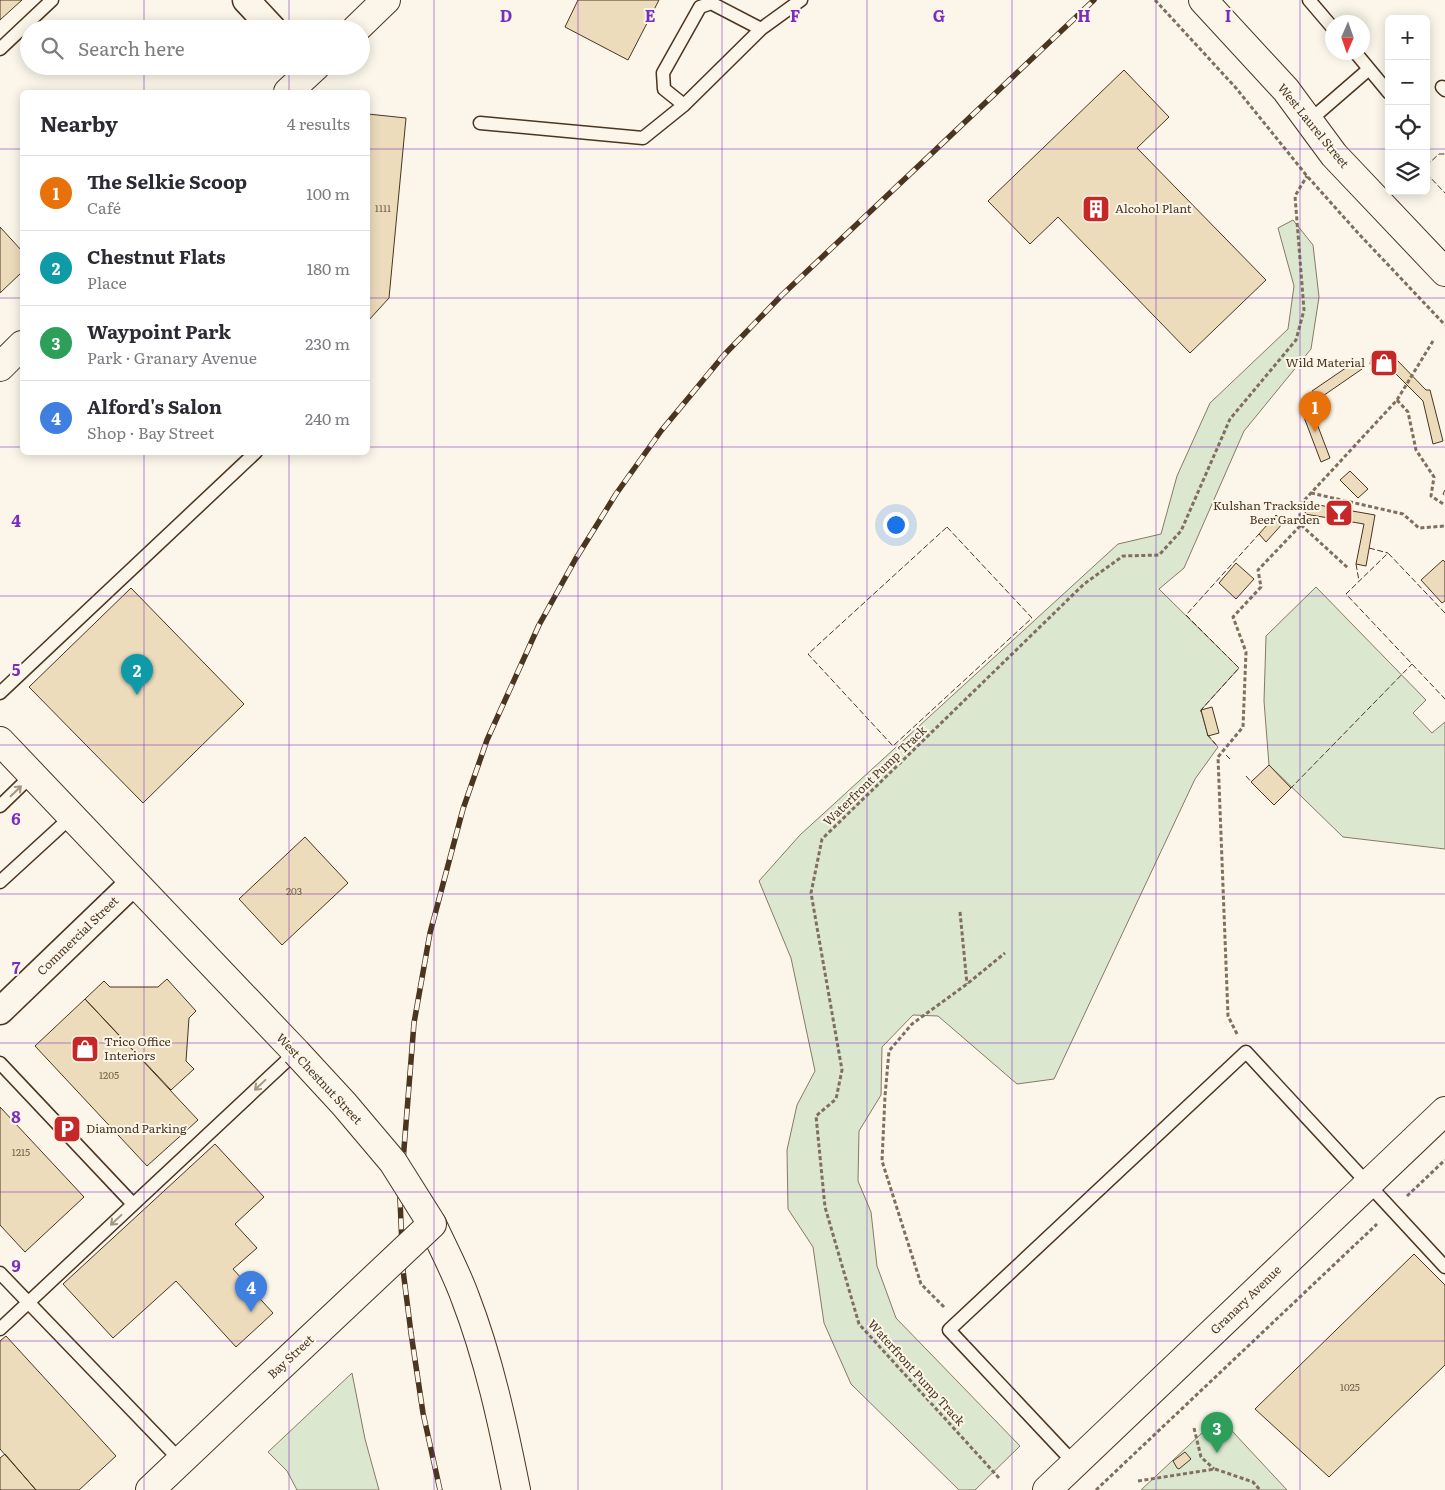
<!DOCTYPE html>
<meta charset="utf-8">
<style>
:root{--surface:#fff;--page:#f7f7f7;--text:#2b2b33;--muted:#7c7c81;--line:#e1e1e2;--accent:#ea580c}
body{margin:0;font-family:Literata,serif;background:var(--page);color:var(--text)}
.controls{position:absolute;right:15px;top:15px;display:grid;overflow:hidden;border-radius:8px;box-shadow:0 2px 12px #0003}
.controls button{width:45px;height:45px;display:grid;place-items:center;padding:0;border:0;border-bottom:1px solid var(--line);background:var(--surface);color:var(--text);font:25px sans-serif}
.compass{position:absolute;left:1325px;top:15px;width:45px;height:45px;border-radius:50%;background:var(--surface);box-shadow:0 2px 12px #0003;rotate:182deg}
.you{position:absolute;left:895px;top:524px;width:18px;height:18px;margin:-12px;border:4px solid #fff;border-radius:50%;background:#1a73e8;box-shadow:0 0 0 8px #1a73e833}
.badge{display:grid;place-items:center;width:32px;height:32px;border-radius:50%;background:var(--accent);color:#fff;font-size:16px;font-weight:700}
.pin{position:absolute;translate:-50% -41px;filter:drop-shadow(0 1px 2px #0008)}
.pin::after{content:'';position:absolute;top:26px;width:18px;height:15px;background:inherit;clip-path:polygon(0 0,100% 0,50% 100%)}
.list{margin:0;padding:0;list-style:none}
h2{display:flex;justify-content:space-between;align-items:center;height:65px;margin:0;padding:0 20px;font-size:21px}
h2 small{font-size:16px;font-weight:400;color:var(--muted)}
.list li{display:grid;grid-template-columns:32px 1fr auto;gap:15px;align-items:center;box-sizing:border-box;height:75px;padding:0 20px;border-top:1px solid var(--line)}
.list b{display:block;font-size:19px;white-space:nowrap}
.list p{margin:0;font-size:16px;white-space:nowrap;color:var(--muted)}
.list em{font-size:16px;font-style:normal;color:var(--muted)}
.icon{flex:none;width:28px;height:28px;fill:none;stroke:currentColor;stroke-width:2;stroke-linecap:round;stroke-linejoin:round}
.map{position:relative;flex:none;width:1445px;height:1490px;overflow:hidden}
.search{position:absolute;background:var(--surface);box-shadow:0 2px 12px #0003;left:20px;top:20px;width:350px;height:55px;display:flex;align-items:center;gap:12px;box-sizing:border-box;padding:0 18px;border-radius:28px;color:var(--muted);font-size:19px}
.panel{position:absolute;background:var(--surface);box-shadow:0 2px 12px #0003;left:20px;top:90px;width:350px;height:365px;border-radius:8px}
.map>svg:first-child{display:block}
</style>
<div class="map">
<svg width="1445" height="1490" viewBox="0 0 1445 1490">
<rect width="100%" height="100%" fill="#fbf6e9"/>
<path fill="#dce7d0" stroke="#887966" d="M1293,220L1313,245L1319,297L1311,349L1244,431L1184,568L1159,589L1239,668L1201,710L1208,736L1218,747L1195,779L1054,1079L1017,1084L938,1016L913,1015L882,1047L881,1095L859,1131L858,1181L871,1212L877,1266L896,1318L1020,1446L975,1490H959L851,1384L824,1323L813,1247L788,1209L787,1150L797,1105L815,1071L791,958L759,881L800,835L1118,544L1161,534L1177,476L1210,403L1288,329L1294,286L1278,228Z
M1316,587L1426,700L1413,713L1432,733L1445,722V849L1343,837L1269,765L1264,701L1266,636Z
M352,1373L365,1439L379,1490H297L287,1471L268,1452Z
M1219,1417L1287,1490H1141Z"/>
<path fill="#ecdcbc" stroke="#4a3520" d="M0,0H22L0,20Z
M578,0H659L628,60L565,27Z
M1124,70L1169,117L1137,148L1266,280L1190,353L1058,217L1030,244L988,201Z
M368,114L406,118L389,298L368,321Z
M0,227L22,251V272L0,293Z
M1372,354L1396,359L1426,390H1430L1443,441L1433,444L1423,401L1391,369L1370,364Z
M1356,361L1362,369L1317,400L1312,391Z
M1311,408L1330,458L1321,462L1302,412Z
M1350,471L1368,489L1358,498L1340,480Z
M1307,503L1375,515L1366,566L1356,564L1364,524L1305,514Z
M1276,515L1284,522L1266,542L1259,534Z
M1443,560L1445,562V601L1442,603L1421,580Z
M1236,563L1254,579L1236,599L1219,583Z
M131,588L244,704L143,803L29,687Z
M1212,707L1219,733L1208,736L1201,710Z
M1269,765L1291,788L1274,805L1251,782Z
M305,837L348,883L282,945L239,899Z
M167,979L196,1011L189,1018L186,1061L194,1069L171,1090L85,999L104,981L110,987H158Z
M85,999L198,1120L147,1166L35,1046Z
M0,1107L84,1197L25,1252L0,1225Z
M215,1144L264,1197L235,1224L257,1248L233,1269L273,1313L236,1347L176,1281L113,1338L63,1284Z
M1414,1254L1445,1285V1365L1329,1477L1255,1409Z
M6,1336L116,1456L79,1490H36L0,1449V1341Z
M1185,1452L1191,1459L1179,1469L1177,1468L1173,1461Z
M5,1454L36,1490H0V1458Z"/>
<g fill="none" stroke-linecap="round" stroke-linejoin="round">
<defs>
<path id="lane" d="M1309,0L1332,27
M0,49L52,0
M1355,52L1389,93
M1442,87L1445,90
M684,105L664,89L663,73L700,7L711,3L761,29
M1309,121L1369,69
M480,123L643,138L684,105L761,29L801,0
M0,693L256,452
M0,806L32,775
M0,882L71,817
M0,1063L133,1204
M0,1273L181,1461
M0,1329L296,1052
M1075,1464L949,1330L1246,1052L1445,1267"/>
<path id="street" d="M246,0L273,29
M0,1011L134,882"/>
<path id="secondary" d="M1203,0L1286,90L1334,155L1445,272
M356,29L386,0
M288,92L316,66
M0,367L22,345
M0,741L296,1052
M432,1224C443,1248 456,1272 465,1297C489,1359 503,1425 516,1490
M150,1490L263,1383
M1047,1490L1445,1111"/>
</defs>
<use href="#lane" stroke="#4a3520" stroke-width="15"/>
<use href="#street" stroke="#4a3520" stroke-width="29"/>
<use href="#secondary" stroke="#4a3520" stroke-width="30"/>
<path stroke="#7f6f5c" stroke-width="3" stroke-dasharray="4 2.5" stroke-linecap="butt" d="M1155,0L1236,88L1307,176L1358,233L1445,325
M1397,400L1408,412L1416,450L1434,477L1431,496L1445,505
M1311,493L1403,514L1419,528L1445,526
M1301,525L1348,568
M960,912L967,984
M1237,1034L1228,1016L1218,757L1243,727L1246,652L1233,617L1261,587L1258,570L1301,525L1299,506L1397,400L1433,341
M1407,1196L1445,1160
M944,1307L921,1284L882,1161L885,1096L889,1051L912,1024L967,984L1005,953
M1194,1428L1201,1457L1214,1469
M999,1478L859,1324L825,1207L816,1116L836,1099L842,1070L811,893L822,839L1084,584L1123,556L1159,555L1181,531L1230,419L1296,340L1304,310L1295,196L1307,176
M1138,1481L1215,1469L1253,1482L1260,1490
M1096,1490L1377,1224"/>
<use href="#lane" stroke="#fbf6e9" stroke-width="12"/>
<use href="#street" stroke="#fbf6e9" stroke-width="26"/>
<use href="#secondary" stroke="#fbf6e9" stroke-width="28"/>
<defs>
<path id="rail" d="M440,1490L423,1413L411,1333L403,1270L400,1199L414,1023L430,933L463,809L487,740L539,625L575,560L616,494L661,431L724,355L782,295L1094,0"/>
</defs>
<use href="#rail" stroke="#4a3520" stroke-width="5.5"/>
<use href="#rail" stroke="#fbf6e9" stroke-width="4" stroke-dasharray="11" stroke-linecap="butt"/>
<defs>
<path id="secondary-bridge" d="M263,1383L432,1224L393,1162L344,1104L296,1052"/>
</defs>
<use href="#secondary-bridge" stroke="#4a3520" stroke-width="30" stroke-linecap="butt"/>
<use href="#secondary-bridge" stroke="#fbf6e9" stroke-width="28"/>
<path stroke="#4a3520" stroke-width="1" stroke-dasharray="6 2.5" stroke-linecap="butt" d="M1426,166L1439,154H1445
M1426,173L1445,193
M1445,490L1443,494L1445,495
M947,527L1032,618L893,746L808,654Z
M1369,548L1388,553
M1356,564L1359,581
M1445,613L1388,553L1346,594L1445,699
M1201,712V710L1239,668L1186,615L1259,534
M1207,734L1218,747
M1226,755L1230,759
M1246,776L1253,784
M1290,789L1412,664"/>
</g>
<defs><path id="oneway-shaft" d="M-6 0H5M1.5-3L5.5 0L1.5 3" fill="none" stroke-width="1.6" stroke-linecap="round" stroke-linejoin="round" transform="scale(1.25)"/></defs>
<g stroke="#a29684">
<use href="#oneway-shaft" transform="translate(16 791) rotate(-44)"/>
<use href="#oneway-shaft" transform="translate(260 1085) rotate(137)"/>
<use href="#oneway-shaft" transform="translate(116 1220) rotate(137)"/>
</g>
<path fill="none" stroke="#7b2cbf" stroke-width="1" stroke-opacity="0.55" d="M144,0V29M289,0V29M434,0V1490M578,0V1490M722,0V1490M867,0V1490M1012,0V1490M1156,0V1490M1300,0V1490M144,66V92M289,66V92M0,149H22M368,149H1389M1426,149H1445M0,298H22M368,298H1445M0,447H22M368,447H1445M144,452V1490M289,452V1490M0,596H1445M0,745H1445M0,894H1445M0,1043H1445M0,1192H1445M0,1341H1445"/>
<defs>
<symbol id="building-square" viewBox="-11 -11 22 22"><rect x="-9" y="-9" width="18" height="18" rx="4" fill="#c62828" stroke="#fbf6e9"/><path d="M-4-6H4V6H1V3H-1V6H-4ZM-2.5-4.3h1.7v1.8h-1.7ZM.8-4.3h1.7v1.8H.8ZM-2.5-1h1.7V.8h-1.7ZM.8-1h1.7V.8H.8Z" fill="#fff"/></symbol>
<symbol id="shop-square" viewBox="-11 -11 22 22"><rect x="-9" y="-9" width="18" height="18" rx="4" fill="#c62828" stroke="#fbf6e9"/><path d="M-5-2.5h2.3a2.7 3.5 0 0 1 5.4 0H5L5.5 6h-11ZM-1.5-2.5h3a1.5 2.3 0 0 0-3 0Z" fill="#fff"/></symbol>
<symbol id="bar-square" viewBox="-11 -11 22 22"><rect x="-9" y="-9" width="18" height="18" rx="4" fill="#c62828" stroke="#fbf6e9"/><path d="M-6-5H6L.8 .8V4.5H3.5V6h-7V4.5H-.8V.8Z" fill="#fff"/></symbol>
<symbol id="parking-square" viewBox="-11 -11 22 22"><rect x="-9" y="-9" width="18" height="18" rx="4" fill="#c62828" stroke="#fbf6e9"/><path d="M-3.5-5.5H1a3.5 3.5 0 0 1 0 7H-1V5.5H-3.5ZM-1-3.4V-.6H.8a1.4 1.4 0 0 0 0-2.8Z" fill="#fff"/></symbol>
</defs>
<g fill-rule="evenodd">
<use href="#building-square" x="1080" y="193" width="32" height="32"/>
<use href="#shop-square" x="1368" y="347" width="32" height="32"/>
<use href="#bar-square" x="1323" y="497" width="32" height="32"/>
<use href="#shop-square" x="69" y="1033" width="32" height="32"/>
<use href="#parking-square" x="51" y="1113" width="32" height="32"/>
</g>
<g text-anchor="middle" stroke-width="4" stroke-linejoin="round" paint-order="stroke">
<g font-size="10" fill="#725f47">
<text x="383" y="212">1111</text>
<text x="294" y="895">203</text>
<text x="109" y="1079">1205</text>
<text x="21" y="1156">1215</text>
<text x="1350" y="1391">1025</text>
</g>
<g font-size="12" fill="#4a3520" stroke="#fbf6e9">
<text transform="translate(1313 126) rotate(51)" y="4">West Laurel Street</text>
<text transform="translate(875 776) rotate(-44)" y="4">Waterfront Pump Track</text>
<text transform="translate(78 936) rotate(-44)" y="4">Commercial Street</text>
<text transform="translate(319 1079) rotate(47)" y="4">West Chestnut Street</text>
<text transform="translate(1246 1300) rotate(-44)" y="4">Granary Avenue</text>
<text transform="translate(291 1357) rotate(-43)" y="4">Bay Street</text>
<text transform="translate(916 1373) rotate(48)" y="4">Waterfront Pump Track</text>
</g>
<g font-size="12" fill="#4a3520" stroke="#fbf6e9" text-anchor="start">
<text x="1115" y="213">Alcohol Plant</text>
<text x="1365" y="367" text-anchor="end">Wild Material</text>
<text x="1320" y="510" text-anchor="end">Kulshan Trackside<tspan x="1320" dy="14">Beer Garden</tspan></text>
<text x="104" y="1046">Trico Office<tspan x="104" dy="14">Interiors</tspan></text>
<text x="86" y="1133">Diamond Parking</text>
</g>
</g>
<g font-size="16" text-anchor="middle" font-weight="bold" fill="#7b2cbf" stroke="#fbf6e9" stroke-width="4" stroke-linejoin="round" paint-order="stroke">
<text x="506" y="22">D</text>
<text x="650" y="22">E</text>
<text x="795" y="22">F</text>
<text x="939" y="22">G</text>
<text x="1084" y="22">H</text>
<text x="1228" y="22">I</text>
<text x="16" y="527">4</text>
<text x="16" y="676">5</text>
<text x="16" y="825">6</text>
<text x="16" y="974">7</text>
<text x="16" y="1123">8</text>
<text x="16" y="1272">9</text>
</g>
</svg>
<div class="controls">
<button>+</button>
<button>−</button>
<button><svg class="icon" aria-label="locate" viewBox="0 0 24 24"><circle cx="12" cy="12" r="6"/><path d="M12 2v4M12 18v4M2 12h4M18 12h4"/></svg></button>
<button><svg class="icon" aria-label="layers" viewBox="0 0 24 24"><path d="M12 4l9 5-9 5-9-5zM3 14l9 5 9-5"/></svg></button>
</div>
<svg class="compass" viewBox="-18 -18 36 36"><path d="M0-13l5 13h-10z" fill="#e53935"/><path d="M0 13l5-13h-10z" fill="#7c7c81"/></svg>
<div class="you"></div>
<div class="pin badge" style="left:1315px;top:432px;background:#e8710a">1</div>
<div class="pin badge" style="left:137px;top:695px;background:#0f9aa8">2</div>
<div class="pin badge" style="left:1217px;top:1453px;background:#2e9e5b">3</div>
<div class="pin badge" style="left:251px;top:1312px;background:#3f7fe0">4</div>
<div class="search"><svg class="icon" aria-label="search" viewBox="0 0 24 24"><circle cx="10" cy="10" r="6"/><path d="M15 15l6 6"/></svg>Search here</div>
<section class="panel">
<h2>Nearby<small>4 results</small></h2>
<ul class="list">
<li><span class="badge" style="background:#e8710a">1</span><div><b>The Selkie Scoop</b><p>Café</p></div><em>100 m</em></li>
<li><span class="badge" style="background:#0f9aa8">2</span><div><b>Chestnut Flats</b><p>Place</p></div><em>180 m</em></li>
<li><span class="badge" style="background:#2e9e5b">3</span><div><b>Waypoint Park</b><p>Park · Granary Avenue</p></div><em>230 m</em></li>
<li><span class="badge" style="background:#3f7fe0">4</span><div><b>Alford's Salon</b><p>Shop · Bay Street</p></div><em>240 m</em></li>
</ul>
</section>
</div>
